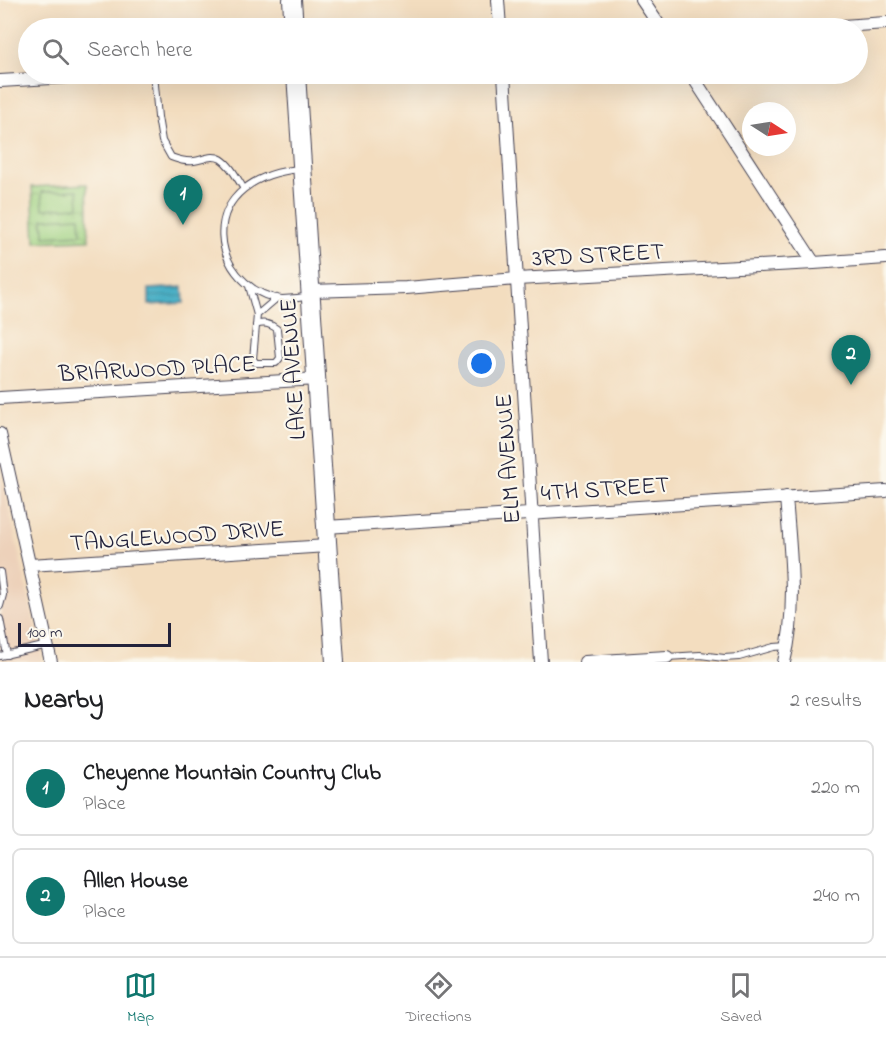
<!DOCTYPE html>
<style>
:root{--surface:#fff;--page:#f2f2f2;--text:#202124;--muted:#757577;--line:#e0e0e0;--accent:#0f766e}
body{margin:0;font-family:"Indie Flower",sans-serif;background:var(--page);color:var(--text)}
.compass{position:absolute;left:742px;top:102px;width:54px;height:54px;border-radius:50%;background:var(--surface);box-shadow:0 6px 24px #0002;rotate:102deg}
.scale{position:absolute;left:18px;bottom:15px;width:153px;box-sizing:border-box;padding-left:6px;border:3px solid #22223b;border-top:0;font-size:16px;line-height:21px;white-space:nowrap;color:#22223b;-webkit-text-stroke:4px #fbf7ec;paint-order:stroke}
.you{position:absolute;left:482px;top:364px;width:21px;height:21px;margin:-15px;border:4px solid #fff;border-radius:50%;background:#1a73e8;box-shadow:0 0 0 9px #1a73e833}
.badge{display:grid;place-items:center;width:39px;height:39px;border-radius:50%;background:var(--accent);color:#fff;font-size:20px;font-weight:700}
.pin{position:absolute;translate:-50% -50px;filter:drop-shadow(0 2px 3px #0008)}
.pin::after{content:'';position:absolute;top:32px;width:21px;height:18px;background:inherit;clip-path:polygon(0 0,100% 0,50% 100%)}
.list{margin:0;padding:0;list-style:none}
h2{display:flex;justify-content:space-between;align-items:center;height:78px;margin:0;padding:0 24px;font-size:26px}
h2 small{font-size:20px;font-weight:400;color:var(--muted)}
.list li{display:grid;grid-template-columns:39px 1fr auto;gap:18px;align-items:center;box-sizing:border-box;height:96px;margin:0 12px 12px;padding:0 12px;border:2px solid var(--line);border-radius:9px}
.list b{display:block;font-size:22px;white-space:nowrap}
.list p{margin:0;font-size:20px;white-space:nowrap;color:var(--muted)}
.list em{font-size:20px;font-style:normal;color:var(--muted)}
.icon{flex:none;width:33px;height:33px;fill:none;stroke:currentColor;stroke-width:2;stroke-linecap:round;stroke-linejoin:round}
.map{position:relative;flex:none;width:886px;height:662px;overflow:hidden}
.search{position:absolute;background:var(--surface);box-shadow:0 6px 24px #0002;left:18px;right:18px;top:18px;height:66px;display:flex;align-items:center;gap:15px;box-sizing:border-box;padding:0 21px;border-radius:33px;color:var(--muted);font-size:22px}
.sheet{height:294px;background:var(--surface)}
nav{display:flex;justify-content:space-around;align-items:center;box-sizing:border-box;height:84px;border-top:2px solid var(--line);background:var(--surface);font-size:16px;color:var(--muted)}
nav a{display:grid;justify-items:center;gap:3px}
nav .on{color:var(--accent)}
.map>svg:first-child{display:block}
</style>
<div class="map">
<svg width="886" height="662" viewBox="0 0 886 662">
<defs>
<pattern id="park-crowns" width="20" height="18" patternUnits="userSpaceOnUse" patternTransform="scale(1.5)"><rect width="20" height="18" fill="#9fd181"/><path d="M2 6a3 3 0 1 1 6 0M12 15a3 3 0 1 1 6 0" fill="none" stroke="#89b370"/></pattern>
<pattern id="water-rules" width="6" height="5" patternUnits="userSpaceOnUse" patternTransform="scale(1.5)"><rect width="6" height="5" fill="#45adc4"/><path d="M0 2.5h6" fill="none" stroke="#398ca0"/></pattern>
</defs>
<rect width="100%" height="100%" fill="#fbf7ec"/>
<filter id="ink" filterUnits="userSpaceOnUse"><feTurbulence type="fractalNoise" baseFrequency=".0167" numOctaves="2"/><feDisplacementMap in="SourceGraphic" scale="12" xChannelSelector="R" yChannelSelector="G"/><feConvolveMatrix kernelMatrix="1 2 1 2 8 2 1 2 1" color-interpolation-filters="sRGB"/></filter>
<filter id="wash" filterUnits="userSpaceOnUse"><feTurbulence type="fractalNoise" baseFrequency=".008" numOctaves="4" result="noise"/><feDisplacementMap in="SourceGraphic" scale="24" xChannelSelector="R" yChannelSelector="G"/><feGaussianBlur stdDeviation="1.35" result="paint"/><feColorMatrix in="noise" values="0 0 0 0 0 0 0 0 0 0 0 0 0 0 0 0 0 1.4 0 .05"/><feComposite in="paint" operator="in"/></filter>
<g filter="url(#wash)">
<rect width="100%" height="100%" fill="#f3ddbf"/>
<path fill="#edd1ba" d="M0,470L43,662H0Z"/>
<path fill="url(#park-crowns)" stroke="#607a5e" stroke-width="1.5" d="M87,184L89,240L35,242L32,187Z"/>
<path fill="#9fd181" stroke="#607a5e" stroke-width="1.5" d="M78,190L79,207L43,209L42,192Z
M80,217L81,234L44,236L43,219Z"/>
<path fill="url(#water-rules)" stroke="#346880" stroke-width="1.5" d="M183,287L184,303L149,305V289Z"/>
</g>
<g filter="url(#ink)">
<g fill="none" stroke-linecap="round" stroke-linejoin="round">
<defs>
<path id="lane" d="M154,74L158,117L162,141L171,157C179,160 185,162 194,161C203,160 212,154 221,159C231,165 238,180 244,189
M299,169C279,171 260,176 244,189C213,214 217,257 245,282C255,291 268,298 282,299C292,299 301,298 310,296
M249,286L257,315L253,359L256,363H276L280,358L277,329C271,324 263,322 256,325
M257,315L277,298
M0,572L3,595L0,606
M0,619L7,655
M0,656L48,645
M667,657L700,655L724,658L739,657L774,647L788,646"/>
<path id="street" d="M498,0L500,28
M642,0L661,28
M814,28L886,23
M504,74L541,662
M691,74L814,263
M0,81L120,74
M311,291L406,288L517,279L814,263L886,258
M0,398L317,379
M0,434L51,662
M326,527L886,491
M30,565L327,546
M585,662L667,657
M784,662C798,608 790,552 786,497"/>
<path id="secondary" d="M292,0L294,28
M296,74L335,662"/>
</defs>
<use href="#lane" stroke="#413e4f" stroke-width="8"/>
<use href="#street" stroke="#413e4f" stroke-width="14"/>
<use href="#secondary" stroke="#413e4f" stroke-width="20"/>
<use href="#lane" stroke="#fff" stroke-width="6"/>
<use href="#street" stroke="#fff" stroke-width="12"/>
<use href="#secondary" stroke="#fff" stroke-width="18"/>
</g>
</g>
<g text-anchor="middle" stroke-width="4.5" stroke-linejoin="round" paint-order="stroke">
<g font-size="24" fill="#22223b" stroke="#fbf7ec">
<text transform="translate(598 254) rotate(-3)" y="8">3RD STREET</text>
<text transform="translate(157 368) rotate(-3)" y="8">BRIARWOOD PLACE</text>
<text transform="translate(292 369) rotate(-94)" y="8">LAKE AVENUE</text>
<text transform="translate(507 459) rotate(-94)" y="8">ELM AVENUE</text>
<text transform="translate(605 488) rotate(-4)" y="8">4TH STREET</text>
<text transform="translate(177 535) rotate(-4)" y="8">TANGLEWOOD DRIVE</text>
</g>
</g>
</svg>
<svg class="compass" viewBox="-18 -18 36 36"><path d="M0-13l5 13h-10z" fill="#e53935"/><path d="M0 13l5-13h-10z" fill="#757577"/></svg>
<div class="scale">100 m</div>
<div class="you"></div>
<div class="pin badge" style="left:183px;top:225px">1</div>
<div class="pin badge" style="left:851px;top:385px">2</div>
<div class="search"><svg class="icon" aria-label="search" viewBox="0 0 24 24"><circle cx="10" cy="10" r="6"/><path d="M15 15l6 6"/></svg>Search here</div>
</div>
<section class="sheet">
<h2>Nearby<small>2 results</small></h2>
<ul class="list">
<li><span class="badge">1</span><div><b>Cheyenne Mountain Country Club</b><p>Place</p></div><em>220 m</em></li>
<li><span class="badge">2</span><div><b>Allen House</b><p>Place</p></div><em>240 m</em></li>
</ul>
</section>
<nav>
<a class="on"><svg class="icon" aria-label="map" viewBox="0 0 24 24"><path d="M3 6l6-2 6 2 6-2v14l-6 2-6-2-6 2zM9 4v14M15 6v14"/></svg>Map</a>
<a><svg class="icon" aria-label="directions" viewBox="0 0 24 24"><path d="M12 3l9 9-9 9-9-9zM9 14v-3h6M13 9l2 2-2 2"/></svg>Directions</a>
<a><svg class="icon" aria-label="saved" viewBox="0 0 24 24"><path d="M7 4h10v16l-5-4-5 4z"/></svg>Saved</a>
</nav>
